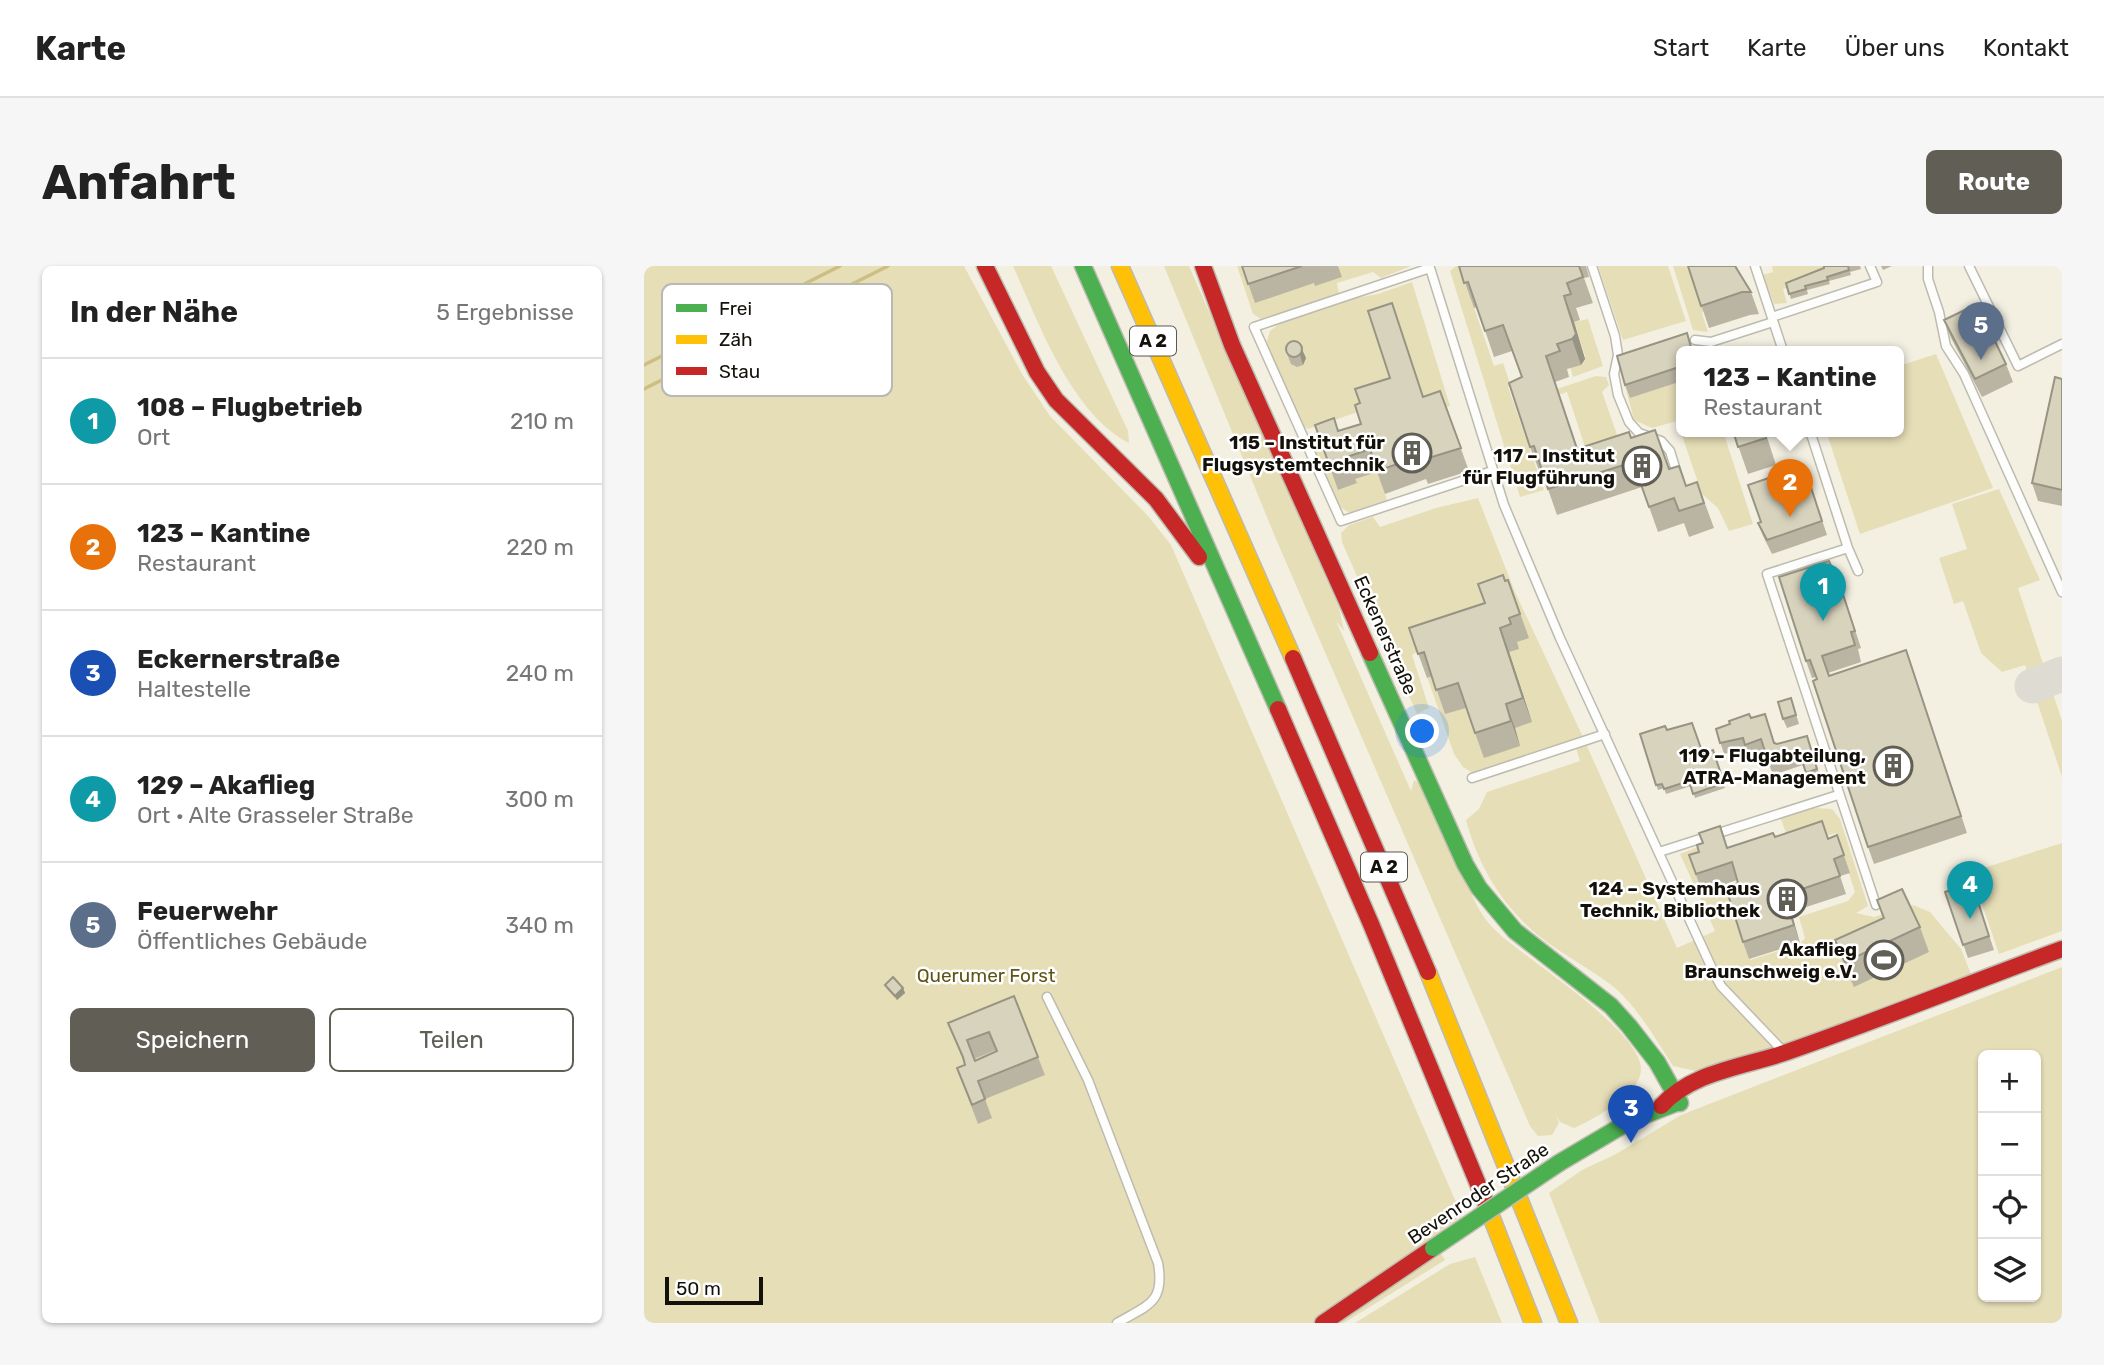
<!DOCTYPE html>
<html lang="de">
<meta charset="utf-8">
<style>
:root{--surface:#fff;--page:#f6f6f6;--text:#222;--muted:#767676;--line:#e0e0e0;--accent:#615f55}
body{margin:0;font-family:Rubik,sans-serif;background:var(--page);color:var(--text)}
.controls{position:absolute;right:21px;bottom:21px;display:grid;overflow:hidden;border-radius:10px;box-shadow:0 2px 5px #0004}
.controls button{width:63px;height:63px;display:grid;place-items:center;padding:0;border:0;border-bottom:2px solid var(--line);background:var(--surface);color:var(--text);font:35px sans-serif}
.scale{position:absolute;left:21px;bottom:18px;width:98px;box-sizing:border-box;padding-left:7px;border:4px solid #131109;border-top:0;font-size:19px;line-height:24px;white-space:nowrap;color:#131109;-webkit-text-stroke:5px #fff;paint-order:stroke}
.you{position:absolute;left:779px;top:466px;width:24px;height:24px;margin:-18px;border:5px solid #fff;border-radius:50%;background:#1a73e8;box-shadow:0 0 0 10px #1a73e833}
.badge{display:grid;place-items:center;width:46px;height:46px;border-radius:50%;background:var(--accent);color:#fff;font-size:23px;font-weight:700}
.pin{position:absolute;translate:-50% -58px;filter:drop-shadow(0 2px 4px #0008)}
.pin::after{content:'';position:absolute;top:37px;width:24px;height:21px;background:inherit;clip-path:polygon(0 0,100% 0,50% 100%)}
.popup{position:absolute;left:1032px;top:80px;width:228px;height:91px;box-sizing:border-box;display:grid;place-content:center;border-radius:10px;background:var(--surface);filter:drop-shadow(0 2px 5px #0005);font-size:23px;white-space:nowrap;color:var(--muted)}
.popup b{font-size:26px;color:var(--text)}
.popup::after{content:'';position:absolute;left:50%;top:100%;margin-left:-14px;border:14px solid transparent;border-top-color:var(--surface)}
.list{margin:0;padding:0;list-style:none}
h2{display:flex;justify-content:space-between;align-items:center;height:91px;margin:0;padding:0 28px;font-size:30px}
h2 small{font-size:23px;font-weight:400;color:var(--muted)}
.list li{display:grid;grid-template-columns:46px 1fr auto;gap:21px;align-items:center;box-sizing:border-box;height:126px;padding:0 28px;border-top:2px solid var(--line)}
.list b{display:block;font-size:26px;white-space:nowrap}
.list p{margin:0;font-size:23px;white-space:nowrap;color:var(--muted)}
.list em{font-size:23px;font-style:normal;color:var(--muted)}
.actions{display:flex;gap:14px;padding:21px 28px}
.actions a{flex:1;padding:16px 0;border:2px solid var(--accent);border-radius:10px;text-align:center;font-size:24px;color:var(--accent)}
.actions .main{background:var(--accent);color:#fff}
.icon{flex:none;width:38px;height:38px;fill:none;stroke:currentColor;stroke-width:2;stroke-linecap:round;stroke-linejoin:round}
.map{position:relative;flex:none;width:1418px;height:1057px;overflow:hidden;border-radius:10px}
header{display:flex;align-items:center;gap:42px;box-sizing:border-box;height:98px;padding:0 35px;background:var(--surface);border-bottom:2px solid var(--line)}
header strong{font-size:33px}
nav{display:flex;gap:38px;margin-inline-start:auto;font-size:24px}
.intro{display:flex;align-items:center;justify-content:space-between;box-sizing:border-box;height:168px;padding:0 42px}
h1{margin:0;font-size:49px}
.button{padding:18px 32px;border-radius:10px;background:var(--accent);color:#fff;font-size:24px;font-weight:700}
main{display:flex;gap:42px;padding:0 42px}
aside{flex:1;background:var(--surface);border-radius:10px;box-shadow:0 2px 5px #0004}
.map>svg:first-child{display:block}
</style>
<header>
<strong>Karte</strong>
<nav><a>Start</a><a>Karte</a><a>Über uns</a><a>Kontakt</a></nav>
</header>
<div class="intro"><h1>Anfahrt</h1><a class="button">Route</a></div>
<main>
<aside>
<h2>In der Nähe<small>5 Ergebnisse</small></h2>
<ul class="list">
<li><span class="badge" style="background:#0f9aa8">1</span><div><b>108 – Flugbetrieb</b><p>Ort</p></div><em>210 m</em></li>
<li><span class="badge" style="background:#e8710a">2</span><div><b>123 – Kantine</b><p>Restaurant</p></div><em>220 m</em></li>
<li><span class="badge" style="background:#1a4fb4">3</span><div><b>Eckernerstraße</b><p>Haltestelle</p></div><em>240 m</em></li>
<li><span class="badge" style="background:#0f9aa8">4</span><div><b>129 – Akaflieg</b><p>Ort · Alte Grasseler Straße</p></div><em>300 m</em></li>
<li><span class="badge" style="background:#5c6f8a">5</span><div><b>Feuerwehr</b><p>Öffentliches Gebäude</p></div><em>340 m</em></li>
</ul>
<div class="actions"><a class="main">Speichern</a><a>Teilen</a></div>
</aside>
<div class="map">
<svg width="1418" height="1057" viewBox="0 0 1418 1057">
<rect width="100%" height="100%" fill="#f3f0e2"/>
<path fill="#e6deb7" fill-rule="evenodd" d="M0,0H320L378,108L406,150L504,250L527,279L818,950L786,972L801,994L700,1057H0Z
M369,0H407L484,165L485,177C427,147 395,57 369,0Z
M520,0H545L695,342L700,365L692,355L767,525L770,514L780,520C792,547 804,575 817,603C825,623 834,647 850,663C879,692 1000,765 997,805C995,829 950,853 930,862L916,856L912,849L915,857L908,869L894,870L886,860L632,273Z
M593,0H767L737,12L729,6L693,17L695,28L617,53L609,48Z
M812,0H842L823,21L850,100L859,97L867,120L864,121L900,224L876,231L806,5Z
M954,0H1024L1042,55L979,74Z
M1029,0H1093L1095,7L1058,47L1064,66L1049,64Z
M1128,0H1196L1161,16L1139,23L1143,37L1130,38L1119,9L1129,6Z
M768,16L806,140L785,148L752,133L664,163L657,159L622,78L626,65L635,58L712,32L734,28Z
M944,53L959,100L929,111L925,97L937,99L941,90L930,56Z
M1292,88L1349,222L1216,268L1182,165H1254L1255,100Z
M977,104L986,132L1037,115L1038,165H1079L1109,258L1085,265L1074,242L1058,228L1033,155L1008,162L990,154Z
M952,110L962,111L965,119L958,126L977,180L945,193L923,126L906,132L904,126Z
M700,163L729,190L744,237C733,240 716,249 705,246C690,243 675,198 669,184L671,172Z
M1355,223L1396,314L1374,322L1418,455V511L1381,399L1358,406L1337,387L1319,335L1310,338L1295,292L1323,283L1308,238Z
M834,232L871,326L939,471L829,507L819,501L810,488L774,385L768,389L785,442L773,448L698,276L697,267L705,259L729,251L736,261L792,242Z
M943,480L1033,682L1071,665L1036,588L1080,571L1091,604L1081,608L1088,630L1087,637L1106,694L1156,678L1161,672L1155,651L1204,635L1211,626L1192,567L1147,581L1137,553L1170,542L1188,543L1196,553L1224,640L1212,647L1230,651L1269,639L1286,646L1317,683L1327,708L1104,792L1052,805L1029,800C1013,775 993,741 971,722C947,703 919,689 895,670C858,640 834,599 822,554L835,543L843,526L936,495L932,482Z
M1418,577V665L1355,688L1327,606Z
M1418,701V1057H956L905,927L938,904L972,888L1037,849ZM1339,789H1392V1031H1339Z
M831,991L858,1057H711L806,998Z"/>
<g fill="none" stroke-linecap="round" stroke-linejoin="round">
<path stroke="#ccbf81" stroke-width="3.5" d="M103,47L196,0
M121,62L244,0
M0,99L80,59
M0,123L99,73"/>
<path stroke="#dedbd2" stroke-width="35" d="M1388,420L1418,408"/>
<defs>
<path id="lane" d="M948,0L971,70L974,89L970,108L974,129L985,156L995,167L1017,175L1026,185L1034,211
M1111,0L1139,85
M1284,0V13L1295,46L1302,80L1320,108L1418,326
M1325,0L1374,100L1418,78
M1128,51L1233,16L1226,0
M1051,74L1067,76L1129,56
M1166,165L1204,282L1123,308L1232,639
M848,205L697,255L610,61L786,2L860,239L916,372L1071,709L1077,720L1138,784
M1204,282L1214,305
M828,512L961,468
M1015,586L1194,529
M403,731L444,814L514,997C521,1037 504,1039 473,1057"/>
<path id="fast" d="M439,0L634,443
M726,387L821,598L835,622L871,665L967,740L985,760L1013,796L1036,837
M915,897L986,855L1030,838"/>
<path id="slow" d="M476,0L649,392
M784,706L925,1057
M845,945L889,1057"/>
<path id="jam" d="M341,0L393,106L412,134L512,233L555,291
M559,0L588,79L726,387
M649,392L784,706
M634,443L727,658L845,945
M1017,840C1049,805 1100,801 1143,786C1235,754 1326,717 1418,683
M679,1057L789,982"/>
</defs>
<use href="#lane" stroke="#bdbbb0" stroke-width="11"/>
<use href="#fast" stroke="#bdbbb0" stroke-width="19"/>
<use href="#slow" stroke="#bdbbb0" stroke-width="19"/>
<use href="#jam" stroke="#bdbbb0" stroke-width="19"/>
<use href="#lane" stroke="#fdfdfb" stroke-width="8"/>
<use href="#fast" stroke="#4caf50" stroke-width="16"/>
<use href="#slow" stroke="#ffc107" stroke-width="16"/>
<use href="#jam" stroke="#c62828" stroke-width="16"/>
<defs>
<path id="fast-bridge" d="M789,982L915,897"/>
</defs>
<use href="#fast-bridge" stroke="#bdbbb0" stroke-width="19" stroke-linecap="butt"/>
<use href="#fast-bridge" stroke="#4caf50" stroke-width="16"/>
</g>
<path fill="#bab5a3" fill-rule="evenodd" d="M598,0H694L698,11L671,20L670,17L611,37Z
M815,0H942L945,11L940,12L949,37L932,42L936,54L930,56L941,93L937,99L923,103L925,111L911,116L934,183L987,172L1025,203L1042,220L1053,216L1070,262L1045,271L1040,257L1014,266L998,221L913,249L898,206L896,207L886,181L878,111L868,85L850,91L833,41L830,42Z
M1044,0L1107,26L1115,48L1106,49L1065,62Z
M1204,0L1207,9L1185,15L1186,18L1163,24L1164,28L1147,33L1142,17Z
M1204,0H1216L1217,3L1206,6Z
M1237,0H1248L1239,4Z
M748,37L779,131L796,125L825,205L784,218L782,213L741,228L733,206L711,213L713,217L694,224L671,159L694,165L717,158L746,112Z
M1300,54L1362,98L1369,116L1338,131L1307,72Z
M641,83L662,92L659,99L653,101L647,98Z
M1038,85V115L986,132L981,119Z
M1418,113V240L1394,235L1388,217Z
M1089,165H1121L1132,199L1104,208Z
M1160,200L1183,269L1128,288L1119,270L1114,257L1117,256Z
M1190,307H1192L1198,324L1217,382L1214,383L1217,396L1184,407L1185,409L1268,401L1323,567L1230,598L1224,581L1173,413L1172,411L1168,412L1162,395Z
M864,314L885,372L873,376L875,383L865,386L888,456L871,462L876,480L840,492L822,442L801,448L788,410L783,412L765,362L841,337L861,315Z
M1147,432L1155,458L1143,462L1139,453Z
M1107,452L1133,478L1167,481L1177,514L1166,518L1159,499L1129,509L1120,484L1105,489L1102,483L1080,488L1072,463Z
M1023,464L1059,488L1069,484L1081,522L1051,532L1047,520L1022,528L1020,522L1014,524L996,468Z
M1193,569L1206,607L1196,610L1202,628L1147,646L1156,677L1105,693L1099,676L1093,614L1058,626L1045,589L1055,586L1059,577L1084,582L1131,571L1184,573Z
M1328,617L1350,684L1324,692L1301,626Z
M1233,634L1276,661L1285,686L1210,721L1200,699L1191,674L1239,652Z
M241,719L259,722L261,727L253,734L243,723Z
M370,730L401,809L341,833L348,852L334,858L313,802L321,799L304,757ZM352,784V785L331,795L330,793Z"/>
<path fill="#979484" d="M920,30L930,56L941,93L937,99L928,73Z
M658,83L662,92L659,99L656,89Z
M856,362L865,386L888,456L879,432Z
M862,438L871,462L876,480L867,455Z
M1141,629L1147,646L1156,677L1150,659Z
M259,722L261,727L253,734L251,730Z"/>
<path fill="#d8d3bd" stroke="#979484" stroke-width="2" fill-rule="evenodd" d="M598,0H658L604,18Z
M815,0H935L939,11L923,17L927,28L920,30L932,68L928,73L913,78L916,85L902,90L933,183L985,166L987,172L1011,164L1025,203L1035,200L1042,220L1053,216L1060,237L1035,245L1030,232L1005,241L989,196L904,223L890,180L886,181L865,117L878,111L859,59L841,65L824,16L820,17Z
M1044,0H1091L1107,26H1098L1057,40Z
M1180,0H1204L1205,4L1183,11L1184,14L1161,20L1162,23L1145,28L1142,17L1180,2Z
M748,37L779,131L796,125L817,182L775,195L774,191L733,205L726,183L703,191L704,195L686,201L671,159L690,152L694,165L717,158L711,139L716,137L711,123L746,112L724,45Z
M1333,38L1362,98L1331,113L1300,54Z
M1043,67L1048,85H1038V100L981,119L973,90Z
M642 83a8 8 0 1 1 16 0a8 8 0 1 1-16 0Z
M1411,111L1418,113V224L1388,217Z
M1089,165H1120L1122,172L1094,181Z
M1160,200L1178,255L1123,274L1114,257L1117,256L1104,219Z
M1185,295L1190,307H1192L1211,365L1207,366L1211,379L1178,390L1185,410L1262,384L1317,550L1224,581L1169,415L1173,413L1166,394L1162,395L1135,311Z
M859,309L861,315L864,314L876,348L865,352L867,358L856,362L879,432L862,438L867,455L831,467L814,417L792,424L780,386L774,388L765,362L841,337L834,318Z
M1147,432L1152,449L1139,453L1134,436Z
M1105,448L1107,452L1121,448L1130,477L1133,478L1163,470L1173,503L1162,507L1156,488L1125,498L1117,473L1101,479L1099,472L1076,477L1072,463L1086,458L1085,455Z
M1048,457L1059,488L1069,484L1080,517L1049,528L1045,515L1020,523L1018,518L1012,519L996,468L1021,460L1023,464Z
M1178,555L1184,573L1193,569L1200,589L1190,593L1196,610L1141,629L1150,659L1099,676L1082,622L1094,617L1088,596L1052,608L1045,589L1055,586L1053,579L1059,577L1055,567L1076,560L1083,582L1129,567L1131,571Z
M1328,617L1345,670L1319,679L1301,626Z
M1258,623L1276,661L1201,696L1191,674L1240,652L1233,634Z
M249,711L259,722L251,730L241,719Z
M370,730L394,791L334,815L341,833L328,839L313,802L321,799L319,791L304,757ZM345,766L353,785L331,795L323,774Z"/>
<defs>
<symbol id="building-ring" viewBox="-11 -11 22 22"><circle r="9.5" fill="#fff" stroke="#615f55" stroke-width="1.5"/><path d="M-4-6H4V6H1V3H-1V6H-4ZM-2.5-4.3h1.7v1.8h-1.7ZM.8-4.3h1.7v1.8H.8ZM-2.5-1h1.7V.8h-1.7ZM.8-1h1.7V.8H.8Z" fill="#615f55"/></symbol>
<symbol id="stadium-ring" viewBox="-11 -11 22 22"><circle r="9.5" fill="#fff" stroke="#615f55" stroke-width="1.5"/><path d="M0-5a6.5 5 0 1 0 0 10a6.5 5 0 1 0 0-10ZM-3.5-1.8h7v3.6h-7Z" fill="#615f55"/></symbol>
</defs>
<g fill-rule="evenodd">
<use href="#building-ring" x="746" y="165" width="44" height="44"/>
<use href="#building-ring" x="976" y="178" width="44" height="44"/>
<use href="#building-ring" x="1227" y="478" width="44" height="44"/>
<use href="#building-ring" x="1121" y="611" width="44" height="44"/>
<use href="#stadium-ring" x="1218" y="672" width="44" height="44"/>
</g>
<g text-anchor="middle" stroke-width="5" stroke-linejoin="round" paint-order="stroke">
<g fill="#fff" stroke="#5a5853" stroke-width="2">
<rect x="486" y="60.5" width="46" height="29" rx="5"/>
<rect x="717" y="586.5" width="46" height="29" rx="5"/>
</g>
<g font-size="18" font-weight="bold" fill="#131109">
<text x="509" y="81">A 2</text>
<text x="740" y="607">A 2</text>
</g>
<g font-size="19" font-weight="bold" fill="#131109" stroke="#fff" text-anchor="end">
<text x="741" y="183">115 – Institut für<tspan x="741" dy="22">Flugsystemtechnik</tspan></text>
<text x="971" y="196">117 – Institut<tspan x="971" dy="22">für Flugführung</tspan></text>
<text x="1222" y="496">119 – Flugabteilung,<tspan x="1222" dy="22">ATRA-Management</tspan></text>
<text x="1116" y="629">124 – Systemhaus<tspan x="1116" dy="22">Technik, Bibliothek</tspan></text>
<text x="1213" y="690">Akaflieg<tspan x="1213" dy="22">Braunschweig e.V.</tspan></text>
</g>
<g font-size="19" fill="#131109" stroke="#fff">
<text transform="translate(742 369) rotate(66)" y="7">Eckenerstraße</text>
<text transform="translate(834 927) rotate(-34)" y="7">Bevenroder Straße</text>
</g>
<g font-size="19" fill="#605415" stroke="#fff">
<text x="342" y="716">Querumer Forst</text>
</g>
</g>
<rect x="18" y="18" width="230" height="112" rx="10" fill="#fff" stroke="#b8b8b5" stroke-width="2"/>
<rect x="32" y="38" width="31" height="8" fill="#4caf50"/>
<rect x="32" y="69" width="31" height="9" fill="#ffc107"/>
<rect x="32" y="101" width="31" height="8" fill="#c62828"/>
<g font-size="19" fill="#131109">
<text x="75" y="49">Frei</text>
<text x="75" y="80">Zäh</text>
<text x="75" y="112">Stau</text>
</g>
</svg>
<div class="controls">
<button>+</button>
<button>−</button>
<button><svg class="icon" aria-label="locate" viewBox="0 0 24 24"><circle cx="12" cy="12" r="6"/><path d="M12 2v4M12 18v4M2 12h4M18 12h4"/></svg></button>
<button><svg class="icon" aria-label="layers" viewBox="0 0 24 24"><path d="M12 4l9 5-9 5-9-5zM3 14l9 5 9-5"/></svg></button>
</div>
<div class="scale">50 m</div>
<div class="you"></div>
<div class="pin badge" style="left:1179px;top:355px;background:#0f9aa8">1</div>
<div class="pin badge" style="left:1146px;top:251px;background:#e8710a">2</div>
<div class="popup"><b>123 – Kantine</b>Restaurant</div>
<div class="pin badge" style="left:987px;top:877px;background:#1a4fb4">3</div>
<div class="pin badge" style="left:1326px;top:653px;background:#0f9aa8">4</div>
<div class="pin badge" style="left:1337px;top:94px;background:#5c6f8a">5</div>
</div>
</main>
